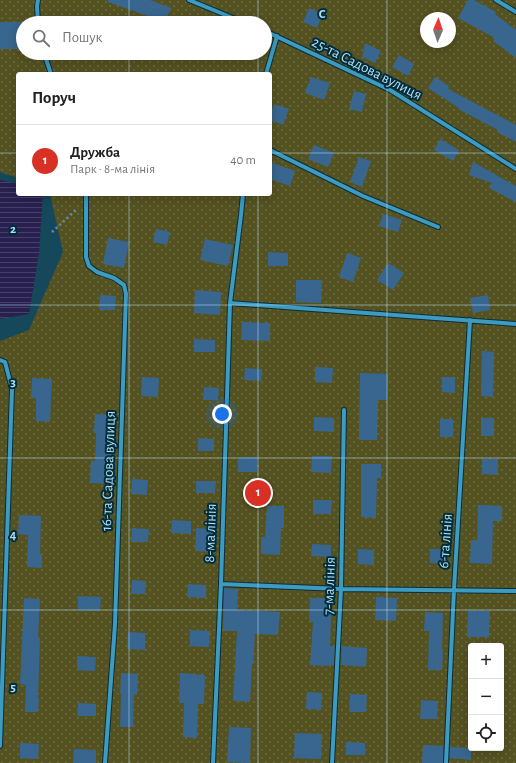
<!DOCTYPE html>
<html lang="uk">
<meta charset="utf-8">
<style>
:root{--surface:#fff;--page:#f2f2f2;--text:#202124;--muted:#757577;--line:#e0e0e0;--accent:#d93025}
body{margin:0;font-family:"Alegreya Sans",sans-serif;background:var(--page);color:var(--text)}
.controls{position:absolute;right:12px;bottom:12px;display:grid;overflow:hidden;border-radius:4px;box-shadow:0 2px 10px #0003}
.controls button{width:36px;height:36px;display:grid;place-items:center;padding:0;border:0;border-bottom:1px solid var(--line);background:var(--surface);color:var(--text);font:20px sans-serif}
.compass{position:absolute;left:420px;top:12px;width:36px;height:36px;border-radius:50%;background:var(--surface);box-shadow:0 2px 10px #0003;rotate:2deg}
.you{position:absolute;left:222px;top:414px;width:14px;height:14px;margin:-10px;border:3px solid #fff;border-radius:50%;background:#1a73e8;box-shadow:0 0 0 6px #1a73e833}
.badge{display:grid;place-items:center;width:26px;height:26px;border-radius:50%;background:var(--accent);color:#fff;font-size:13px;font-weight:700}
.pin{position:absolute;translate:-50% -50%;border:2px solid #fff;box-shadow:0 1px 4px #0006}
.list{margin:0;padding:0;list-style:none}
h2{display:flex;justify-content:space-between;align-items:center;height:52px;margin:0;padding:0 16px;font-size:17px}
h2 small{font-size:13px;font-weight:400;color:var(--muted)}
.list li{display:grid;grid-template-columns:26px 1fr auto;gap:12px;align-items:center;box-sizing:border-box;height:72px;padding:0 16px;border-top:1px solid var(--line)}
.list b{display:block;font-size:15px;white-space:nowrap}
.list p{margin:0;font-size:13px;white-space:nowrap;color:var(--muted)}
.list em{font-size:13px;font-style:normal;color:var(--muted)}
.icon{flex:none;width:22px;height:22px;fill:none;stroke:currentColor;stroke-width:2;stroke-linecap:round;stroke-linejoin:round}
.map{position:relative;flex:none;width:516px;height:763px;overflow:hidden}
.search{position:absolute;background:var(--surface);box-shadow:0 2px 10px #0003;left:16px;top:16px;width:256px;height:44px;display:flex;align-items:center;gap:10px;box-sizing:border-box;padding:0 14px;border-radius:22px;color:var(--muted);font-size:15px}
.panel{position:absolute;background:var(--surface);box-shadow:0 2px 10px #0003;left:16px;top:72px;width:256px;height:124px;border-radius:4px}
.map>svg:first-child{display:block}
</style>
<div class="map">
<svg width="516" height="763" viewBox="0 0 516 763">
<defs>
<pattern id="park-dots" width="8" height="8" patternUnits="userSpaceOnUse"><rect width="8" height="8" fill="#545221"/><path d="M2 2h.1M6 6h.1" fill="none" stroke="#6a6a42" stroke-width="1.8" stroke-linecap="round"/></pattern>
<pattern id="water-rules" width="6" height="5" patternUnits="userSpaceOnUse"><rect width="6" height="5" fill="#282150"/><path d="M0 2.5h6" fill="none" stroke="#45416a"/></pattern>
</defs>
<rect width="100%" height="100%" fill="#15485b"/>
<path fill="url(#park-dots)" fill-rule="evenodd" d="M0,0H516V763H0V341L29,330L63,252L50,194H270V74H18V178L0,172ZM426,18H450V42H426ZM23,23H265V53H23ZM471,646H501V748H471Z"/>
<path fill="url(#water-rules)" d="M0,180L18,184V194H43L39,254L29,314L0,319Z"/>
<path fill="#39668e" d="M108,0H150L171,8L165,22L108,2Z
M468,0H474L496,12L495,14L516,30V58L493,41L495,38L458,18Z
M309,8L323,14L317,28L303,22Z
M0,22H22V49H0Z
M365,43L381,51L375,63L362,57Z
M399,55L414,64L408,76L392,67Z
M311,77L330,83L324,100L305,93Z
M435,77L449,86L448,89L516,125V142L497,132L498,130L458,109L459,108L428,88Z
M354,91L366,94L362,112L349,109Z
M274,104L289,109L283,125L270,120V115Z
M440,139L459,150L453,161L434,150Z
M314,145L334,153L328,167L308,159Z
M359,157L371,161L362,187L350,182Z
M270,162L295,171L290,186L270,179Z
M473,162L516,186V202L489,188L492,183L469,175Z
M383,214L402,220L398,232L379,226Z
M156,229L170,232L167,245L153,242Z
M108,238L129,242L124,268L103,264Z
M205,239L233,245L228,266L200,260Z
M268,252L288,253V266H268Z
M347,253L361,258L353,282L339,277Z
M388,263L404,273L393,290L377,280Z
M296,280H322L321,303L296,302Z
M195,290L221,292L220,315L194,313Z
M100,295L116,296L115,310H99Z
M488,295L490,310L473,313L470,298Z
M242,322L270,323V341L241,340Z
M194,339L215,340V352H194Z
M482,351L494,352L493,397L481,396Z
M315,367L333,368L332,383L315,382Z
M245,368L262,369L261,381L244,380Z
M360,373L388,374L387,400H378L377,440H359Z
M142,377L159,378L158,397L141,396Z
M442,377H455V393L442,392Z
M32,378L52,379L50,422L36,421V398H31Z
M204,387L219,388L218,400H203Z
M95,414L115,415L114,434H113L112,451H111L109,484L90,483L91,460L95,461L96,433H94Z
M314,417L334,418V432L314,431Z
M481,418H494V436H481Z
M440,419H453V437H440Z
M198,438L214,439V451H198Z
M312,456H332L331,473L311,472Z
M257,457V472H238V458Z
M482,459H498V475L482,474Z
M361,464H381V478H377L376,518L361,517Z
M132,479L148,480L147,495L131,494Z
M196,481H216L215,493H196Z
M313,500H332L331,514H313Z
M478,505L502,506V521H493L492,564L470,563L471,540H477Z
M267,506H284V528H281L280,555L261,554V537H265Z
M19,515L41,516L40,554H42V568L27,567L28,535L18,534Z
M172,520L191,521V534L171,533Z
M132,528L149,529L148,542H131Z
M196,528L213,529L212,552L195,551Z
M312,544L331,545V557L311,556Z
M358,549L374,550V565L358,564Z
M430,549H447L446,564L430,563Z
M132,580L146,581L145,594H131Z
M188,584L206,585V598L187,597Z
M224,588L238,589L237,610L280,612L278,635L255,634L253,664H252L250,702L233,701L237,631H223Z
M78,596L101,597L100,611L78,610Z
M376,597L397,598L396,621L375,620Z
M24,598L40,599L38,638H40L38,698H39L38,712H25L26,685L20,684Z
M310,598H332L330,646H335L334,665H329V666L310,665L313,622H309Z
M468,610L490,611L489,637H467Z
M425,612L443,613L442,651H443L442,670H428L429,631H424Z
M190,630L210,631L209,647L190,646Z
M128,632L145,633V650L127,649Z
M342,646L367,648L366,667L341,665Z
M77,656L96,657L95,671L77,670Z
M121,673L138,674L137,695L134,694L133,727H120L121,694H120Z
M180,673L205,675L204,704H198L197,738L183,737L184,703H179Z
M307,692L322,693L321,710L306,709Z
M350,694L367,695L366,712H349Z
M421,700L438,701L437,719H420Z
M78,703L96,704V716H77Z
M229,727L251,728L250,763L227,762Z
M295,733L322,734L321,759L294,758Z
M346,742L365,743V755H346Z
M20,743L39,744L38,759L20,758Z
M423,745L443,746V763H422Z
M450,747L471,748V760L450,758Z
M74,749L96,750V763H73Z"/>
<g fill="none" stroke-linecap="round" stroke-linejoin="round">
<defs>
<path id="minor" d="M38,0L37,6L38,23
M189,0L245,23
M496,0L516,12
M265,31L390,90L516,169
M44,53L51,74
M266,74L277,36
M270,150L363,196L438,227
M86,194V257L89,266L97,272L114,278L124,285L126,294L115,624L105,763
M230,303L516,324
M0,360L5,362L12,389L0,746
M221,584L341,589L516,591
M213,763L221,584L230,303L241,215L243,194
M332,763L341,589L344,410
M446,763L454,589L470,320"/>
</defs>
<use href="#minor" stroke="#0e2c38" stroke-width="6"/>
<path stroke="#6190a3" stroke-width="2.5" stroke-dasharray="2 3" stroke-linecap="butt" d="M52,232L76,210"/>
<use href="#minor" stroke="#3c9bbf" stroke-width="4"/>
</g>
<path fill="none" stroke="#b3def1" stroke-width="1" stroke-opacity="0.55" d="M129,0V23M258,0V23M387,0V763M129,53V74M258,53V74M0,153H18M270,153H516M129,194V763M258,194V763M0,305H516M0,458H516M0,610H516"/>
<g text-anchor="middle" stroke-width="4" stroke-linejoin="round" paint-order="stroke">
<g font-size="15" fill="#b3def1" stroke="#022d3c">
<text transform="translate(367 68) rotate(27)" y="5">25-та Садова вулиця</text>
<text transform="translate(108 471) rotate(-88)" y="5">16-та Садова вулиця</text>
<text transform="translate(210 533) rotate(-88)" y="5">8-ма лінія</text>
<text transform="translate(445 541) rotate(-86)" y="5">6-та лінія</text>
<text transform="translate(329 586) rotate(-88)" y="5">7-ма лінія</text>
</g>
</g>
<g font-size="13" text-anchor="middle" font-weight="bold" fill="#b3def1" stroke="#022d3c" stroke-width="4" stroke-linejoin="round" paint-order="stroke">
<text x="322" y="18">C</text>
<text x="13" y="233">2</text>
<text x="13" y="386">3</text>
<text x="13" y="539">4</text>
<text x="13" y="691">5</text>
</g>
</svg>
<div class="controls">
<button>+</button>
<button>−</button>
<button><svg class="icon" aria-label="locate" viewBox="0 0 24 24"><circle cx="12" cy="12" r="6"/><path d="M12 2v4M12 18v4M2 12h4M18 12h4"/></svg></button>
</div>
<svg class="compass" viewBox="-18 -18 36 36"><path d="M0-13l5 13h-10z" fill="#e53935"/><path d="M0 13l5-13h-10z" fill="#757577"/></svg>
<div class="you"></div>
<div class="pin badge" style="left:258px;top:493px">1</div>
<div class="search"><svg class="icon" aria-label="search" viewBox="0 0 24 24"><circle cx="10" cy="10" r="6"/><path d="M15 15l6 6"/></svg>Пошук</div>
<section class="panel">
<h2>Поруч<small></small></h2>
<ul class="list">
<li><span class="badge">1</span><div><b>Дружба</b><p>Парк · 8-ма лінія</p></div><em>40 m</em></li>
</ul>
</section>
</div>
